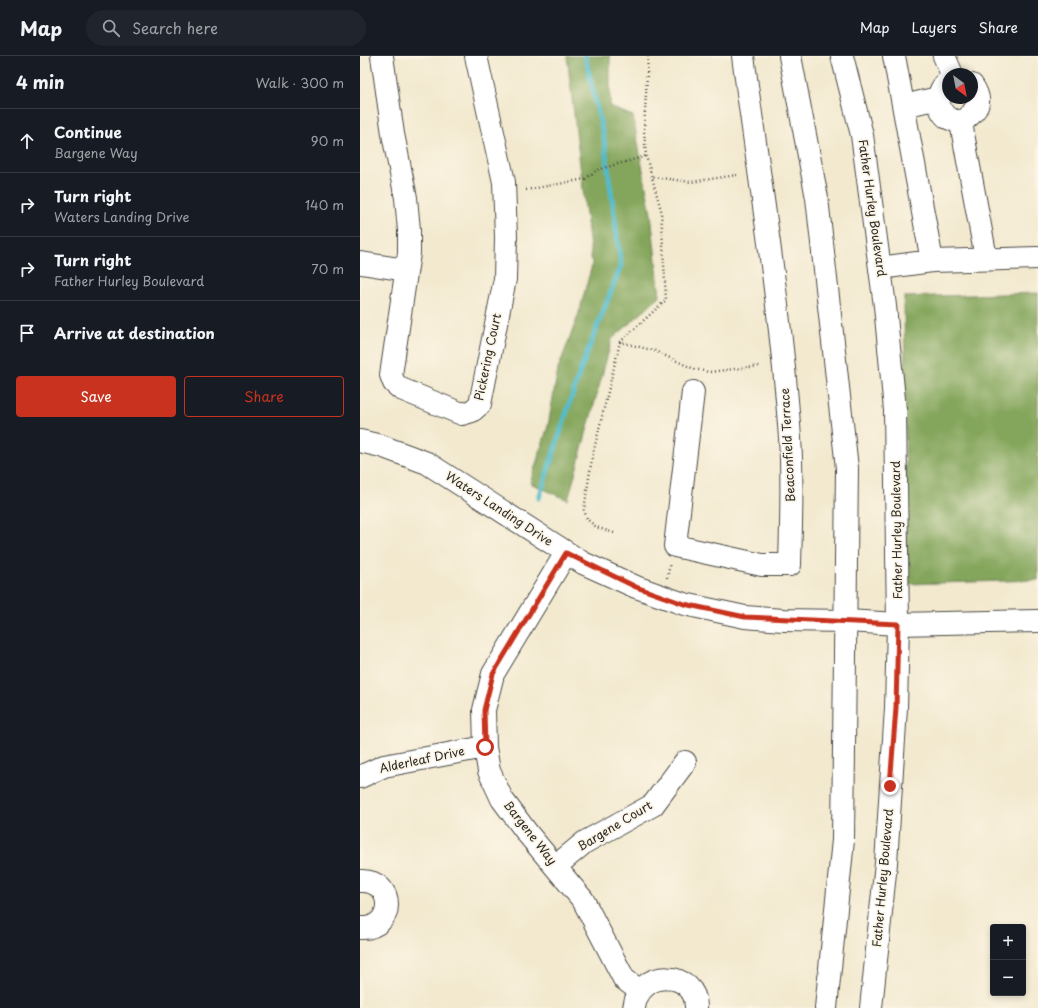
<!DOCTYPE html>
<meta charset="utf-8">
<style>
:root{--surface:#171b24;--page:#20242c;--text:#f1f3f6;--muted:#9ea1a6;--line:#363941;--accent:#c8321e}
body{margin:0;font-family:"Playpen Sans",sans-serif;background:var(--page);color:var(--text)}
.controls{position:absolute;right:12px;bottom:12px;display:grid;overflow:hidden;border-radius:4px;box-shadow:0 2px 6px #0003}
.controls button{width:36px;height:36px;display:grid;place-items:center;padding:0;border:0;border-bottom:1px solid var(--line);background:var(--surface);color:var(--text);font:20px sans-serif}
.compass{position:absolute;left:582px;top:12px;width:36px;height:36px;border-radius:50%;background:var(--surface);box-shadow:0 2px 6px #0003;rotate:148deg}
.stop{position:absolute;width:12px;height:12px;margin:-9px;border:3px solid #c8321e;border-radius:50%;background:#fff}
.stop.end{background:#c8321e;border-color:#fff;box-shadow:0 1px 4px #0008}
.list{margin:0;padding:0;list-style:none}
h2{display:flex;justify-content:space-between;align-items:center;height:52px;margin:0;padding:0 16px;font-size:17px}
h2 small{font-size:13px;font-weight:400;color:var(--muted)}
.list li{display:grid;grid-template-columns:26px 1fr auto;gap:12px;align-items:center;box-sizing:border-box;height:64px;padding:0 16px;border-top:1px solid var(--line)}
.list b{display:block;font-size:15px;white-space:nowrap}
.list p{margin:0;font-size:13px;white-space:nowrap;color:var(--muted)}
.list em{font-size:13px;font-style:normal;color:var(--muted)}
.actions{display:flex;gap:8px;padding:12px 16px}
.actions a{flex:1;padding:9px 0;border:1px solid var(--accent);border-radius:4px;text-align:center;font-size:14px;color:var(--accent)}
.actions .main{background:var(--accent);color:#fff}
.icon{flex:none;width:22px;height:22px;fill:none;stroke:currentColor;stroke-width:2;stroke-linecap:round;stroke-linejoin:round}
.map{position:relative;flex:none;width:678px;height:952px;overflow:hidden}
header{display:flex;align-items:center;gap:24px;box-sizing:border-box;height:56px;padding:0 20px;background:var(--surface);border-bottom:1px solid var(--line)}
header strong{font-size:19px}
nav{display:flex;gap:22px;margin-inline-start:auto;font-size:14px}
.search{width:280px;height:36px;background:var(--page);display:flex;align-items:center;gap:10px;box-sizing:border-box;padding:0 14px;border-radius:22px;color:var(--muted);font-size:15px}
main{display:flex}
aside{flex:1;background:var(--surface)}
.map>svg:first-child{display:block}
</style>
<header>
<strong>Map</strong>
<div class="search"><svg class="icon" aria-label="search" viewBox="0 0 24 24"><circle cx="10" cy="10" r="6"/><path d="M15 15l6 6"/></svg>Search here</div>
<nav><a>Map</a><a>Layers</a><a>Share</a></nav>
</header>
<main>
<aside>
<h2>4 min<small>Walk · 300 m</small></h2>
<ul class="list">
<li><svg class="icon" aria-label="ahead" viewBox="0 0 24 24"><path d="M12 20V5M6 11l6-6 6 6"/></svg><div><b>Continue</b><p>Bargene Way</p></div><em>90 m</em></li>
<li><svg class="icon" aria-label="right" viewBox="0 0 24 24"><path d="M7 20v-9h11M14 6l5 5-5 5"/></svg><div><b>Turn right</b><p>Waters Landing Drive</p></div><em>140 m</em></li>
<li><svg class="icon" aria-label="right" viewBox="0 0 24 24"><path d="M7 20v-9h11M14 6l5 5-5 5"/></svg><div><b>Turn right</b><p>Father Hurley Boulevard</p></div><em>70 m</em></li>
<li><svg class="icon" aria-label="arrive" viewBox="0 0 24 24"><path d="M6 21V4h12l-3 4 3 4H6"/></svg><div><b>Arrive at destination</b></div></li>
</ul>
<div class="actions"><a class="main">Save</a><a>Share</a></div>
</aside>
<div class="map">
<svg width="678" height="952" viewBox="0 0 678 952">
<rect width="100%" height="100%" fill="#fcf5e5"/>
<filter id="ink" filterUnits="userSpaceOnUse"><feTurbulence type="fractalNoise" baseFrequency=".025" numOctaves="2"/><feDisplacementMap in="SourceGraphic" scale="8" xChannelSelector="R" yChannelSelector="G"/><feConvolveMatrix kernelMatrix="1 2 1 2 8 2 1 2 1" color-interpolation-filters="sRGB"/></filter>
<filter id="wash" filterUnits="userSpaceOnUse"><feTurbulence type="fractalNoise" baseFrequency=".012" numOctaves="4" result="noise"/><feDisplacementMap in="SourceGraphic" scale="16" xChannelSelector="R" yChannelSelector="G"/><feGaussianBlur stdDeviation="0.9" result="paint"/><feColorMatrix in="noise" values="0 0 0 0 0 0 0 0 0 0 0 0 0 0 0 0 0 1.4 0 .05"/><feComposite in="paint" operator="in"/></filter>
<g filter="url(#wash)">
<rect width="100%" height="100%" fill="#f2e9cf"/>
<path fill="#84a65c" stroke="#586844" d="M207,0H250V51L273,60L291,158L300,241L252,283L208,444L170,427L188,370L198,313L218,260L232,209Z
M678,237V524L547,528L544,241Z"/>
<g fill="none" stroke-linecap="round" stroke-linejoin="round">
<path stroke="#4fbbca" stroke-width="5" d="M179,442L219,318L261,209L244,83L225,0"/>
</g>
</g>
<g filter="url(#ink)">
<g fill="none" stroke-linecap="round" stroke-linejoin="round">
<defs>
<path id="minor" d="M22,0L33,78L46,142L49,174V197L31,319L34,327L41,333L102,358L112,355L120,348L145,223L146,181L144,126L116,0
M534,0L572,205
M584,0L592,18
M588,26C576,33 576,54 588,62C592,64 597,65 601,67
M544,50L578,42
M601,67L626,202
M601,67C616,54 625,48 612,29
M1,207L46,214
M520,212L572,205L678,202
M333,336L315,490L402,509H430C431,467 433,425 430,382C421,254 400,127 383,0
M0,385L21,390L67,407L223,507L276,531L324,548L385,561L423,564L487,565L538,568L678,565
M206,497L133,618L124,654L125,691L129,715L142,743L168,778L223,844L264,923L280,935
M0,721L24,710L125,691
M196,810L225,786L293,749L325,706
M0,825C36,823 36,874 0,872
M274,952C279,911 337,914 336,952"/>
<path id="major" d="M430,0L457,142L487,412L483,784L466,952
M482,0L502,79L525,250L535,354L538,568L536,652L526,807L511,952"/>
</defs>
<use href="#minor" stroke="#494844" stroke-width="24"/>
<use href="#major" stroke="#494844" stroke-width="24"/>
<path stroke="#494844" stroke-width="2.5" stroke-dasharray="1 3" stroke-linecap="butt" d="M288,0L284,74L286,100L301,154L306,244L260,286L295,295L334,313L349,316L399,310
M293,121L331,126L377,119
M166,134L225,123L237,114L286,100
M254,477L236,471L227,463L224,454L232,402L260,286
M307,522L310,508"/>
<use href="#minor" stroke="#fff" stroke-width="22"/>
<use href="#major" stroke="#fff" stroke-width="22"/>
</g>
</g>
<g fill="none" stroke-linecap="round" stroke-linejoin="round" filter="url(#ink)">
<path stroke="#c8321e" stroke-width="5" d="M125,691L124,654L133,618L206,497L276,531L324,548L385,561L538,568L536,652L530,730"/>
</g>
<g text-anchor="middle" stroke-width="3.5" stroke-linejoin="round" paint-order="stroke">
<g font-size="12" fill="#2b2b2b" stroke="#fcf5e5">
<text transform="translate(512 152) rotate(82)" y="4">Father Hurley Boulevard</text>
<text transform="translate(128 301) rotate(-78)" y="4">Pickering Court</text>
<text transform="translate(428 389) rotate(-93)" y="4">Beaconfield Terrace</text>
<text transform="translate(139 453) rotate(33)" y="4">Waters Landing Drive</text>
<text transform="translate(537 474) rotate(-91)" y="4">Father Hurley Boulevard</text>
<text transform="translate(62 704) rotate(-12)" y="4">Alderleaf Drive</text>
<text transform="translate(255 770) rotate(-31)" y="4">Bargene Court</text>
<text transform="translate(170 777) rotate(52)" y="4">Bargene Way</text>
<text transform="translate(523 822) rotate(-85)" y="4">Father Hurley Boulevard</text>
</g>
</g>
</svg>
<div class="controls">
<button>+</button>
<button>−</button>
</div>
<svg class="compass" viewBox="-18 -18 36 36"><path d="M0-13l5 13h-10z" fill="#e53935"/><path d="M0 13l5-13h-10z" fill="#9ea1a6"/></svg>
<div class="stop" style="left:125px;top:691px"></div>
<div class="stop end" style="left:530px;top:730px"></div>
</div>
</main>
